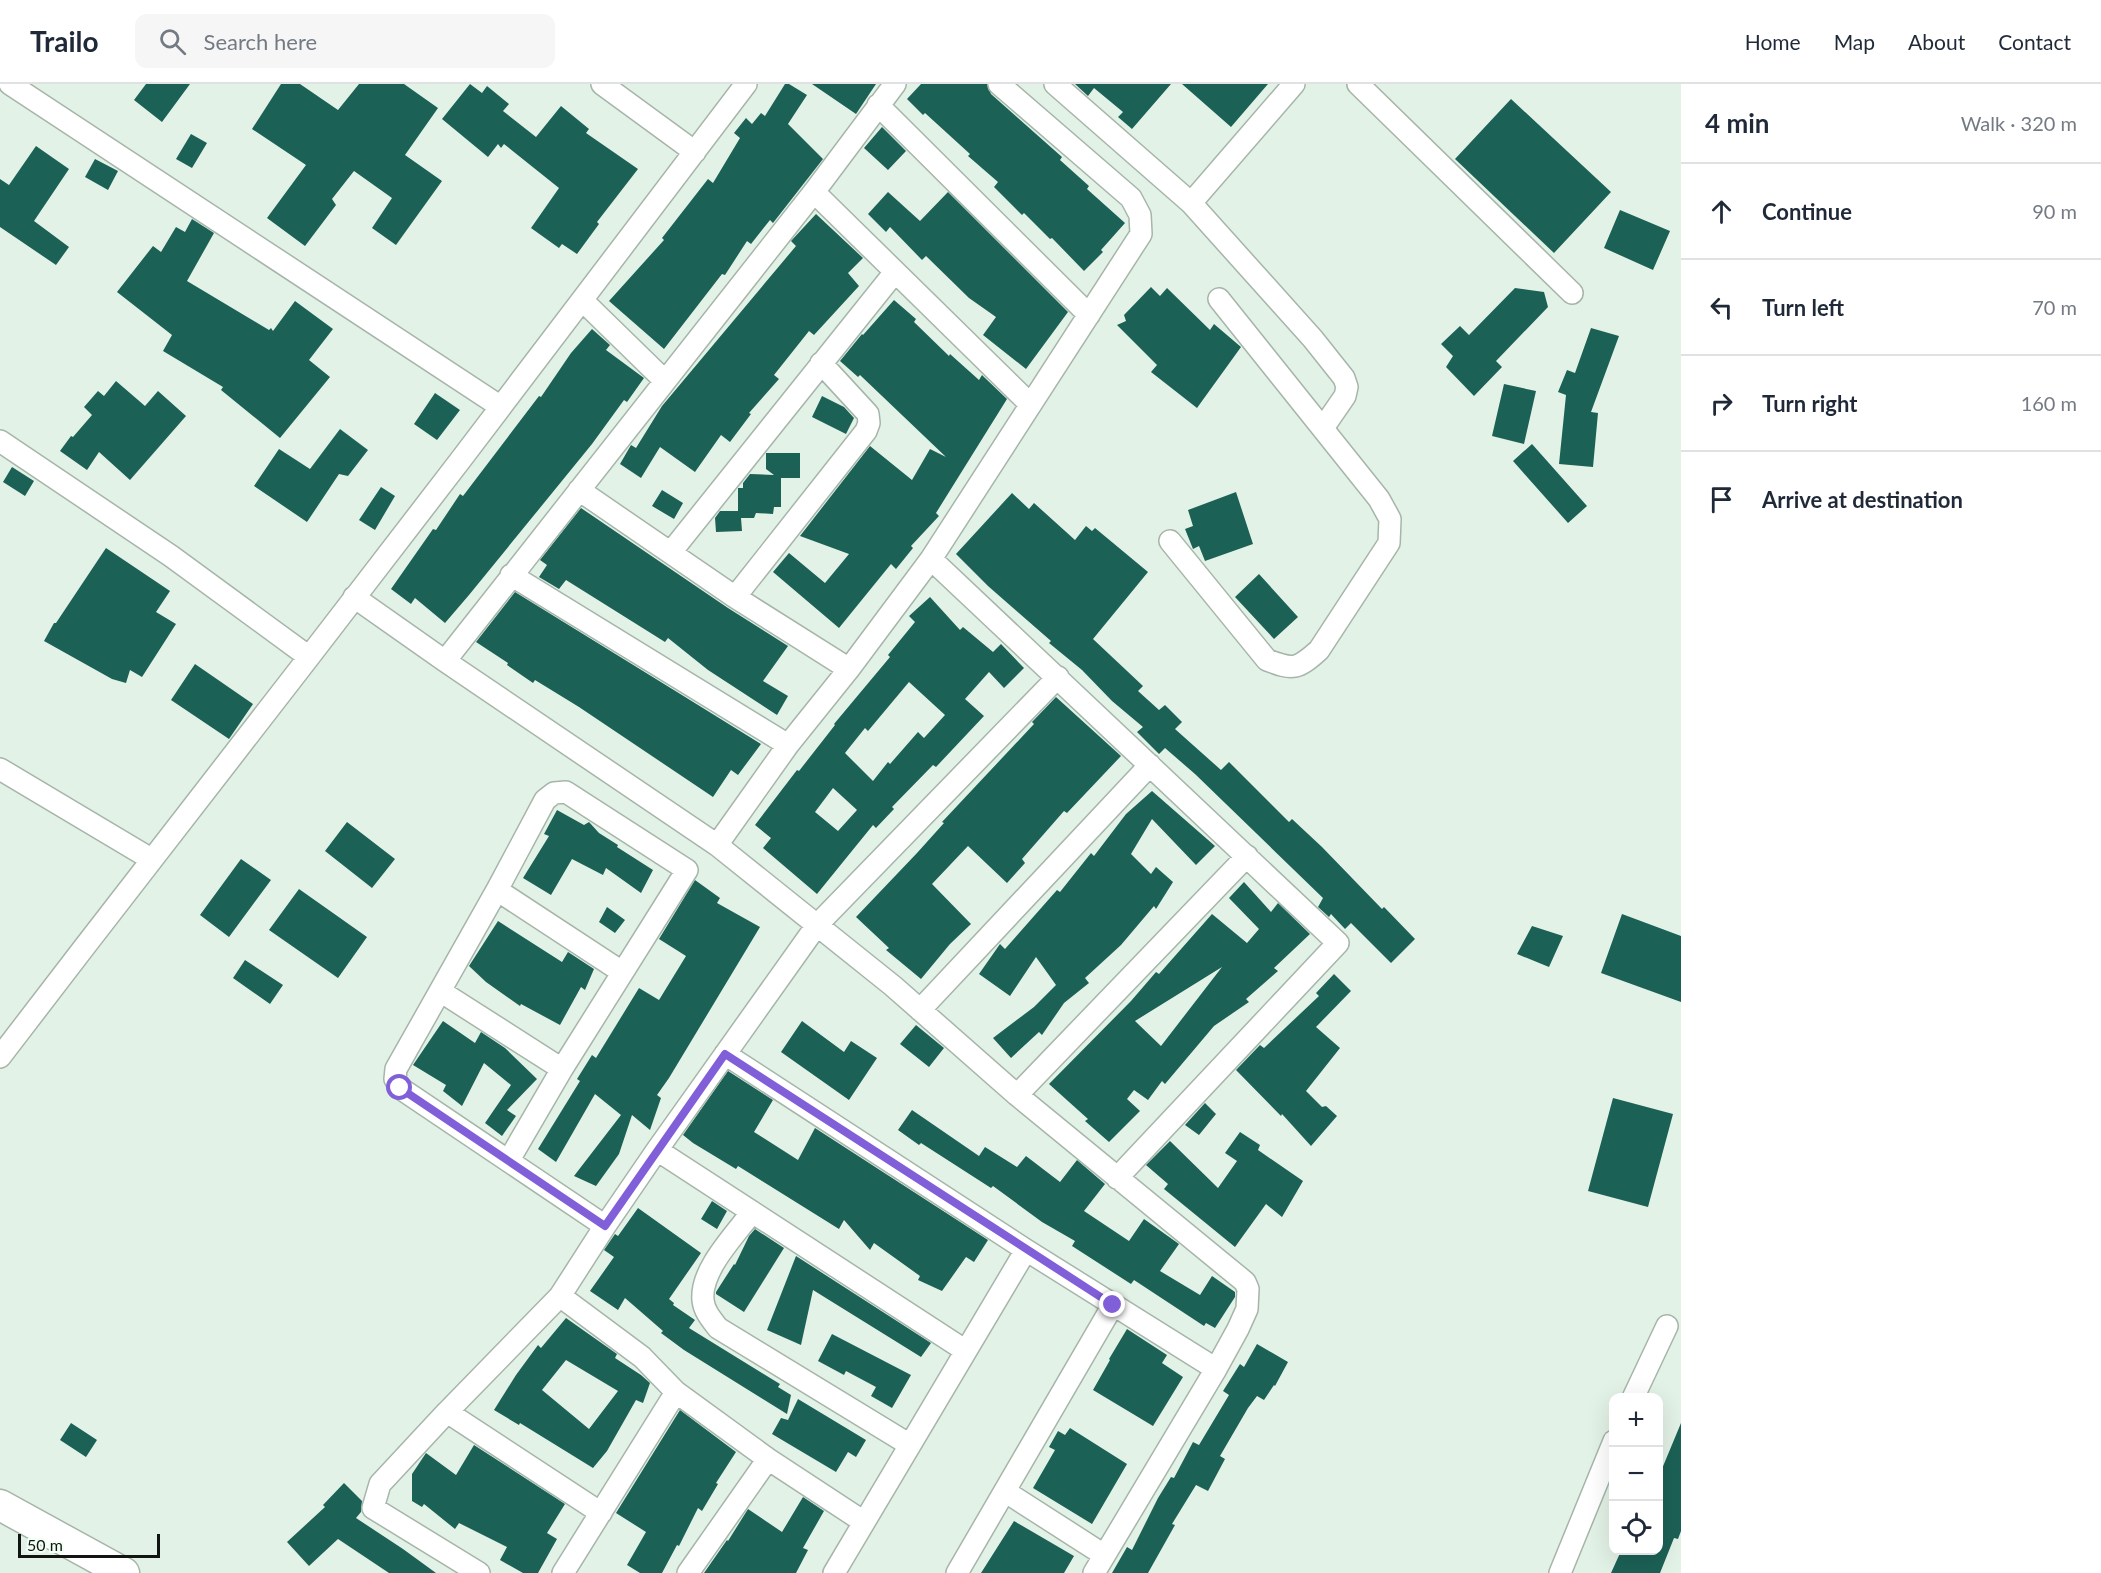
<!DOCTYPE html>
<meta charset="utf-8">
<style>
:root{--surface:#fff;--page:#f6f6f7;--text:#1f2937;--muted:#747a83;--line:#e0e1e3}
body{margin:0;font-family:Lato,sans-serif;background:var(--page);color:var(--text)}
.controls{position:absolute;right:18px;bottom:18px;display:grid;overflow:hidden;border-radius:12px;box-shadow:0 6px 24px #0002}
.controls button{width:54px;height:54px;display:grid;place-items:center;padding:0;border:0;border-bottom:2px solid var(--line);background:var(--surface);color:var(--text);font:30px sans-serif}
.scale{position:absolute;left:18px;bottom:15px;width:142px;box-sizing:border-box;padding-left:6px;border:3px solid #101511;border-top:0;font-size:16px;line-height:21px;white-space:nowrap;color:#101511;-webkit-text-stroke:4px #f2fff5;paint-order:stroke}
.stop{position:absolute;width:18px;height:18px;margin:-14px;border:4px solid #815fd9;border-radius:50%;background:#fff}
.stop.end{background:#815fd9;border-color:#fff;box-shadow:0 2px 6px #0008}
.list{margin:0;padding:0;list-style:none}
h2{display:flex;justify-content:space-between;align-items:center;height:78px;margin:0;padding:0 24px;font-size:26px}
h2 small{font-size:20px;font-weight:400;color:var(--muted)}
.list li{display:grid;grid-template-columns:39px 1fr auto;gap:18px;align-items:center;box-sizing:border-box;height:96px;padding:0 24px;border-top:2px solid var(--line)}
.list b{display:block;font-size:22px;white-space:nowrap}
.list em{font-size:20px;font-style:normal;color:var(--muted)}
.icon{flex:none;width:33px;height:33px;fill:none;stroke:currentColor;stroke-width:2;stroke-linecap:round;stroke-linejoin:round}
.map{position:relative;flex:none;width:1681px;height:1489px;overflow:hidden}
header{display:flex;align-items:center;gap:36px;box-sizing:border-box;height:84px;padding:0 30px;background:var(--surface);border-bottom:2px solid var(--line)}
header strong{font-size:28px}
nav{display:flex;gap:33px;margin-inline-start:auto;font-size:21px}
.search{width:420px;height:54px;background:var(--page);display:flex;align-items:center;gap:15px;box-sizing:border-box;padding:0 21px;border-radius:12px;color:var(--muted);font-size:22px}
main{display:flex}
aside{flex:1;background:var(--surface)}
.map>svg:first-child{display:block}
</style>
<header>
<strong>Trailo</strong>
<div class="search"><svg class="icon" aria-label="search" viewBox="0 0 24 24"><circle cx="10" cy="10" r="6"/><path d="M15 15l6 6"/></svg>Search here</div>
<nav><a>Home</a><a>Map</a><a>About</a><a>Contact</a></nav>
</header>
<main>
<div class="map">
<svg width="1681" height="1489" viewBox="0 0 1681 1489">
<rect width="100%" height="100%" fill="#e3f2e6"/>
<path fill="#1c6156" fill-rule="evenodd" d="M146,0H190L162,38L134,16Z
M281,0H300L338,26L359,0H404L438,24L405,71L442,97L396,161L372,144L392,114L354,87L332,115L336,121L305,162L267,134L306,81L252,45Z
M470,0L482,9L487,2L509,20L503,27L536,53L561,22L589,45L586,49L638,85L597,138L599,140L577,170L562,160L559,164L531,144L559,104L504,60L501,64L498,60L488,73L442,35Z
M785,0H789L807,11L788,40L823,75L773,139L770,136L751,160L747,157L725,191L722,190L664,265L609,217L664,156L662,154L708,95L713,99L740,54L734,49L746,34L752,40L761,29L765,32Z
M812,0H876L856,30Z
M921,0H987L991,10L1062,73L1060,76L1089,102L1087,105L1125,139L1101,166L1103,168L1084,187L1052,154L1050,155L1024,129L1022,131L994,103L998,98L968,72L970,70L925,29L923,31L907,15Z
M1075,0H1171L1132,45L1118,33L1123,28L1094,4L1088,12Z
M1182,0H1268L1231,43Z
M1511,15L1611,108L1554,169L1455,75Z
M882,43L906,67L888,86L864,64Z
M191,50L207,59L192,84L176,75Z
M36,62L69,85L34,137L69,163L56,181L0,143V95L9,101Z
M95,75L118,87L108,106L85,93Z
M888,108L920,137L948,108L1068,228L1026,285L983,251L996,233L969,214L926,172L922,176L890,143L886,148L868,130Z
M1620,126L1670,147L1653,186L1604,164Z
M816,130L863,174L848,189L859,202L814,251L809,247L774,291L779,295L749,329L751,330L730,358L721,351L695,388L660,363L641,394L620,380L631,361L636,364L662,322L796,162L791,157Z
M192,135L214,149L187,197L269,246L271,244L273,247L295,217L333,245L309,276L330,293L280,354L221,306L223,303L163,267L172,251L117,208L153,162L161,168L176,143L185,148Z
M1151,203L1160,212L1167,204L1210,246L1214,240L1241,263L1197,324L1151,288L1157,281L1117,241L1126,237L1124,231Z
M1515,204L1544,208L1548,223L1496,277L1502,283L1474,312L1446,283L1453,272L1441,260L1460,242L1469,251Z
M894,216L916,235L914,238L949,272L950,270L979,296L982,291L984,293L1007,315L936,429L939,432L911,462L913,464L896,485L891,480L839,544L773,488L789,469L825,499L849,470L800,452L870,362L912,396L930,365L946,373L860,291L858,293L840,277L862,250L863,251Z
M1591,244L1619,252L1591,328L1598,329L1593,383L1559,380L1566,311L1558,308L1567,286L1575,289Z
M592,245L610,261L606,266L644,294L627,318L624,316L592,360L469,511L445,539L415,514L411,520L391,505L433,445L436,446L460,410L463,412L539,312L541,313L571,269Z
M116,297L145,322L158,307L186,332L130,396L99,368L87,386L60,367L71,352L73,353L92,331L84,323L98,307L104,312Z
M1504,300L1536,307L1524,360L1492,352Z
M435,309L460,326L437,356L414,340Z
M822,312L844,323L854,334L846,350L812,333Z
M340,345L368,366L348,392L339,390L307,438L254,402L279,365L310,385Z
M1532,360L1587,422L1568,439L1513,377Z
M766,369H800V394H781V423H774L773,430L756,429L754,434H741L742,447L716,448L715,434L720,427H738V404H743V399L750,390L774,391L766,385Z
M12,383L34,397L25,412L3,398Z
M381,403L395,412L375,446L359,436Z
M662,406L683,419L674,435L652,422Z
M1236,408L1253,460L1205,477L1199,462L1193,465L1185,445L1193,442L1188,426Z
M1012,409L1029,425L1034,419L1075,456L1086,442L1092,447L1095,444L1148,488L1093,555L1143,602L1138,607L1159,626L1165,621L1182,638L1175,645L1221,686L1229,678L1289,738L1292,735L1322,763L1382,825L1384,823L1415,855L1391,879L1351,839L1345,845L1331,830L1329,833L1318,823L1323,814L1195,690L1165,664L1159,670L1137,648L1143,643L1112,617L1082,586L1049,559L1051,557L988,502L956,470Z
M581,424L728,524L788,562L763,597L788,612L777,631L708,586L668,554L665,558L566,496L559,505L539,493L547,481L540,476Z
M106,464L170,507L156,528L176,540L142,593L130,586L126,599L112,595L44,557L54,539H56Z
M1259,490L1298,533L1274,555L1235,513Z
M515,508L690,616L761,660L738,691L731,686L713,713L579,623L535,596L533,599L507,581L508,579L476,558Z
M930,513L960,546L963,543L993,568L1001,560L1024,584L1004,604L989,588L965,615L984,632L936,683L933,681L892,723L894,725L876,744L873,741L817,810L763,764L771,754L755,741L797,686L799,687L835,641L834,640L890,573L888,571L915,538L909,532ZM909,598L945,631L924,654L918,648L890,680L888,678L873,697L845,669L865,644L868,647ZM833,704L857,726L838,747L815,728Z
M195,580L253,620L229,655L171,616Z
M1056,613L1121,672L1067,729L1064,727L1022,775L1025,779L1007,799L968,762L932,800L971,840L950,860L921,895L886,866L889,864L856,833L917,769L944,739L942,738L1034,640L1032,638Z
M1152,707L1215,762L1196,781L1152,735L1131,770L1151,790L1156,783L1173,798L1156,825L1154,822L1121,861L1085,894L1089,899L1064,919L1042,951L1039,948L1011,974L993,954L1034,923L1056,901L1036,873L1010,912L979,890L1000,860L1005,865L1057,806L1060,808L1091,769L1094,772L1126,730Z
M557,726L584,741L589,738L599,749L618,761L617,763L653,786L641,809L606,784L603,791L572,775L551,811L523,794L549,752L544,750Z
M347,738L395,775L372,804L325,767Z
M241,775L271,796L229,853L200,831Z
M695,796L720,814L717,819L760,843L669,994L657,1011L661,1014L650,1046L632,1031L619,1070L596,1102L574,1092L621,1031L595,1010L556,1078L538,1065L580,997L577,995L592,971L596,974L639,904L659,916L686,872L659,855Z
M1244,798L1271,828L1278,819L1310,850L1274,884L1278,887L1246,915L1249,918L1214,942L1165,1000L1162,997L1148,1016L1134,1006L1127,1015L1140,1027L1109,1058L1085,1037L1088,1035L1049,1000L1131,917L1156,888L1159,890L1212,830L1247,859L1259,845L1229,814ZM1222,883L1161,962L1135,937Z
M299,805L367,853L338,894L269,846Z
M607,823L625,836L615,849L599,838Z
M1622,830L1681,852V918L1601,889Z
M498,837L562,878L568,868L594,885L585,906L581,903L560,941L521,920L520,922L486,898L469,882Z
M1532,842L1563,852L1549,883L1517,870Z
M245,876L283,901L270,920L233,894Z
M1334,890L1351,907L1316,943L1340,964L1306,1007L1322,1023L1326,1022L1337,1032L1311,1062L1282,1030L1281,1032L1236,986L1260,961L1264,964L1319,912L1316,909Z
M443,937L475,959L481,948L505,964L537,995L507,1026L516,1032L502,1052L485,1039L511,1001L484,979L462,1022L443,1007L446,1001L413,981Z
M802,937L844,968L851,957L877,974L849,1016L781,968Z
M916,941L944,964L929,983L900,960Z
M728,987L773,1016L754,1048L798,1076L815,1044L988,1156L974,1178L966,1173L942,1207L918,1196L920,1192L874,1159L870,1166L844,1136L839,1145L738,1082L736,1085L693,1059L683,1051Z
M1613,1014L1673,1030L1648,1123L1588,1107Z
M1205,1019L1216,1030L1199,1051L1185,1041Z
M912,1026L979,1072L985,1063L1017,1083L1026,1072L1060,1098L1077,1076L1105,1100L1084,1127L1129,1157L1144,1135L1179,1160L1160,1187L1200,1211L1212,1192L1235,1208V1213L1215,1244L1206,1239L1204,1242L1134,1196L1131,1200L1072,1162L1075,1157L1042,1138L993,1102L991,1104L921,1059L919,1061L898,1046Z
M1240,1048L1260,1061L1258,1066L1303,1097L1282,1133L1266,1120L1235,1163L1164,1105L1168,1100L1146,1081L1170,1057L1218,1104L1237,1077L1225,1069Z
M712,1117L727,1127L717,1145L701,1135Z
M638,1124L701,1169L669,1215L674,1219L673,1221L695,1236L689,1244L780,1300L778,1303L791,1311L787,1330L684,1266L661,1249L663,1247L625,1214L618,1226L590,1207L614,1173L604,1166L615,1150L618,1152Z
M755,1145L784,1164L744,1228L716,1210V1208L734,1180L735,1181L749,1152Z
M796,1172L931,1259L921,1273L813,1206L801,1261L767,1246Z
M566,1234L617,1270L615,1274L641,1291L650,1299L643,1319L636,1316L607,1367L593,1384L520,1339L519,1341L494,1326L516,1291L538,1261L541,1264ZM566,1276L618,1307L589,1345L542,1306Z
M1127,1245L1167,1271L1162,1279L1183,1293L1153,1342L1093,1306L1110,1276L1109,1275Z
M832,1250L911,1291L892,1324L871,1312L876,1303L846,1287L844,1291L818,1277Z
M1257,1260L1288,1278L1275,1302L1274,1301L1264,1316L1257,1312L1248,1324L1220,1372L1225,1375L1208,1407L1196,1401L1172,1440L1175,1441L1148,1489H1112L1127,1463L1132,1466L1158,1414L1171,1393L1174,1394L1193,1358L1199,1361L1229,1311L1223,1307L1240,1280L1244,1283Z
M798,1315L866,1356L856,1373L848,1368L836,1388L772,1350L781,1334L788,1336Z
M680,1326L736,1368L716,1399L718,1400L702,1427L698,1424L679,1462L677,1461L662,1489H640L627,1481L646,1448L616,1429Z
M71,1339L97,1356L86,1373L60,1356Z
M1681,1339V1447L1678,1455L1674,1454L1660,1489H1611L1621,1467H1659V1392Z
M1070,1344L1127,1380L1092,1440L1033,1404L1055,1366L1049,1363L1058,1347L1065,1351Z
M474,1361L565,1420L547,1449L557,1455L538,1489H523L500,1476L507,1463L459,1439L455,1445L424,1420L422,1423L412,1417V1390L426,1369L456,1391Z
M344,1399L362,1417L361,1428L356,1434L403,1465L436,1489H389L338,1455L309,1482L287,1458L325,1423L323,1421Z
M803,1413L824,1427L803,1464L808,1466L796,1489H704L727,1456L728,1457L748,1425L782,1448Z
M1014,1437L1074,1472L1064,1489H981Z"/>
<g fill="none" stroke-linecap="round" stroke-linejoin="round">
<defs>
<path id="street" d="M10,0L501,323
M602,0L695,68
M1055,0L1191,119L1313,255L1344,294L1347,303L1345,312L1323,344
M1358,0L1572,209
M878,21L1089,231
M814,108L1030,320
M1191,119L1294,0
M583,217L665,297
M0,357L171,472L309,573
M579,406L735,513L849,585
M1170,457L1267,576C1293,586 1297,586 1319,566L1389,459L1390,435L1379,415L1219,215
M671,468L895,188
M931,475L1338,859L1117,1094
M511,491L788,661
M354,513L445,577L717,761L893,902L1017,1011L1245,1198L1248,1205L1247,1225L1238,1245L1216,1285L1094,1489
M735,513L866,347L869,339L868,330L821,279
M445,577L814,108L895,0
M0,685L151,775
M717,761L788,661L849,585L931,475L1141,150L1140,131L1131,114L999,0
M497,806L622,888
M440,907L562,985
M920,926L1150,681
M725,970L1026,1166L1216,1285
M0,973C102,839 206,707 309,573C456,383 601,192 746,0
M1017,1011L1247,772
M657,1066L966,1267
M509,1076L562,985L687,786L566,708L554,709L545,716L497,806L396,985L395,995L400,1004L605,1142
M752,1128C735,1151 700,1186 703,1216C704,1227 711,1235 718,1244L910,1361
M560,1212L642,1273L676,1308L768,1375L864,1438
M1633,1314L1667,1242
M447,1328L601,1429
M1006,1408L1104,1471
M479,1489L373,1424L380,1400L447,1328L560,1212L605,1142L657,1066L817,841L1058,593
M563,1489L676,1308
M688,1489L768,1375
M834,1489L1026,1166
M957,1489L1113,1221
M1560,1489L1614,1357"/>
<path id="secondary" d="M0,1421L124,1489"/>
</defs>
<use href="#street" stroke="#a6b5a9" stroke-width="24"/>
<use href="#secondary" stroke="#a6b5a9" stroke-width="33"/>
<use href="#street" stroke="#fff" stroke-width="21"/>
<use href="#secondary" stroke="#fff" stroke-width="30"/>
</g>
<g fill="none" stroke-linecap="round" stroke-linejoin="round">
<path stroke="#815fd9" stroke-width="8" d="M400,1004L605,1142L725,970L1113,1221"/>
</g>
</svg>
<div class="controls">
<button>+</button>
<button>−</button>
<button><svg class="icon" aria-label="locate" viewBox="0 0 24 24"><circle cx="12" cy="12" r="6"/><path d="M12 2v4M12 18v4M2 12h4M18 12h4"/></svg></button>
</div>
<div class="scale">50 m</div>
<div class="stop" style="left:400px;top:1004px"></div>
<div class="stop end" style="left:1113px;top:1221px"></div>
</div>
<aside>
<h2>4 min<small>Walk · 320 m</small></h2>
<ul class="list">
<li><svg class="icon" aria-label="ahead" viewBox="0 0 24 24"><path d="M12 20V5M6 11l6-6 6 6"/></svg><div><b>Continue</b></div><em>90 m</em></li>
<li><svg class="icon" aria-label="left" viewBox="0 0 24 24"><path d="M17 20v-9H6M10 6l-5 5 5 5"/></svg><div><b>Turn left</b></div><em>70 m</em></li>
<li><svg class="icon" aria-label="right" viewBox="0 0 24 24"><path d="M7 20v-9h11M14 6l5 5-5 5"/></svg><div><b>Turn right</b></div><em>160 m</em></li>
<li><svg class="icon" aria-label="arrive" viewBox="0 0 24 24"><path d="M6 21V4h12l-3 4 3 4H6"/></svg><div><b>Arrive at destination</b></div></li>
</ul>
</aside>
</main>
